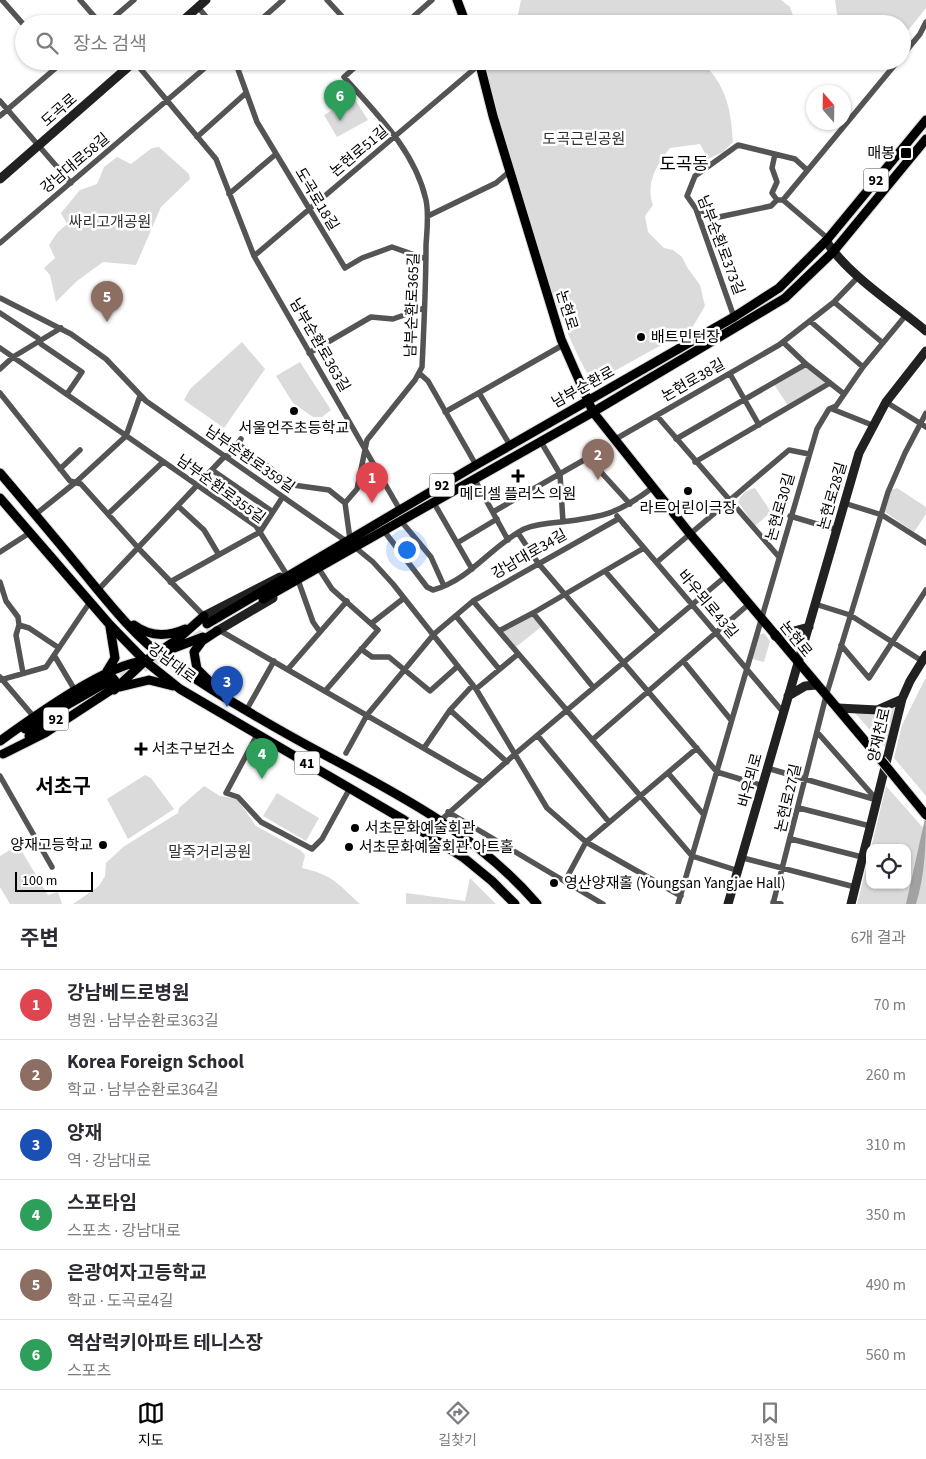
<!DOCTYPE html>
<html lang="ko">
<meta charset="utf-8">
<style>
:root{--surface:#fff;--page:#f7f7f7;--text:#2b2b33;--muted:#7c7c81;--line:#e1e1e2;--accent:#000}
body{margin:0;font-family:"Source Sans 3","Noto Sans KR",sans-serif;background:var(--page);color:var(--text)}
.controls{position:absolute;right:15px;bottom:15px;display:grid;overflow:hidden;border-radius:10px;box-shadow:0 1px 4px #0004}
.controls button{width:45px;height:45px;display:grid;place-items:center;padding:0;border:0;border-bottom:1px solid var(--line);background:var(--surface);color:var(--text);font:25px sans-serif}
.compass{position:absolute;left:806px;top:85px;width:45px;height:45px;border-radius:50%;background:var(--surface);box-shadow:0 1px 4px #0004;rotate:340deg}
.scale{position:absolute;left:15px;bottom:12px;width:78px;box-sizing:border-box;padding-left:5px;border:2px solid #000;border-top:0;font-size:14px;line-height:18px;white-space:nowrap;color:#000;-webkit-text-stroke:4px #fff;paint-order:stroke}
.you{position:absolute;left:406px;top:549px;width:18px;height:18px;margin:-12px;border:4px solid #fff;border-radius:50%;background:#1a73e8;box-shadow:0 0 0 8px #1a73e833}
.badge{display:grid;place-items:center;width:32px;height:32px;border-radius:50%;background:var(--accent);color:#fff;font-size:16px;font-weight:700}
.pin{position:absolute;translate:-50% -41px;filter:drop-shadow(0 1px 2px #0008)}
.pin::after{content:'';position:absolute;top:26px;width:18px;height:15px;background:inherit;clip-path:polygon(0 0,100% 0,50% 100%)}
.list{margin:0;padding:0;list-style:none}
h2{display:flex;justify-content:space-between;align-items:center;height:65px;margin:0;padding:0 20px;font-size:21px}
h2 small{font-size:16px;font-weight:400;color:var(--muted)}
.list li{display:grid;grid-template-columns:32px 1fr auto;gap:15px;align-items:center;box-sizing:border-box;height:70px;padding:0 20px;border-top:1px solid var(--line)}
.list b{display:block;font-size:19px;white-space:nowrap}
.list p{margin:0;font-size:16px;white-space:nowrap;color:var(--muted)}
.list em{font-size:16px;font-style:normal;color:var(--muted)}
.icon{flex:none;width:28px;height:28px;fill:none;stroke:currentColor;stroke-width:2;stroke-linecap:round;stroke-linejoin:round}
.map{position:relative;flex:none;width:926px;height:904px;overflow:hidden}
.search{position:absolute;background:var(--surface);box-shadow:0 1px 4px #0004;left:15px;right:15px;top:15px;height:55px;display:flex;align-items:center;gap:12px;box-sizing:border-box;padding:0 18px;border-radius:28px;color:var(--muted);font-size:19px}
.sheet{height:485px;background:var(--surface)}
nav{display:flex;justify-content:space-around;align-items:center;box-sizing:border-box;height:70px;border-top:1px solid var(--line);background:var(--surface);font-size:14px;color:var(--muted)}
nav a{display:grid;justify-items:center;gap:2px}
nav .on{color:var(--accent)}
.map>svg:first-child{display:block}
</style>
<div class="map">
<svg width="926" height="904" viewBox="0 0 926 904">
<rect width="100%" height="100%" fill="#fff"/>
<path fill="#dbdbdb" d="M521,0H781L790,7L796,24H516Z
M835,0H926V8L902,38V24H844L837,14Z
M494,61H701C726,85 731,108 733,142L723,152L708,159L700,144L670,148C657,164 645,184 653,205L645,216L648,232L664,248L673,250L682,257L687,267L700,285L705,306L692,328L600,379H592L588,375C559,323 543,264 525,207C510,160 494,113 486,64Z
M354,98L368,120L337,137L324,115Z
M159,147L189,174L190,179L161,207L136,265L103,262L77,281L56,302L50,275L44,268L55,258L49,245L57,233L67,224L61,213L80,190L97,184L104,167L117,157L131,164L152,148Z
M242,342L265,369L224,428L184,400L190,389Z
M300,362L331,410L322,417H313L293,403L276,376Z
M806,364L830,383L789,407L773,383Z
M755,488L771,512L755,526L738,502C742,494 746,490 755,488Z
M897,488L926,507V514L914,532L885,512L891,490Z
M532,615L541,627L516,647L502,631Z
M764,633L770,641L764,662L752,659L759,635Z
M926,677V796L894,758L902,725Z
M895,707L886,748L855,713L877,715Z
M145,775L151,778L174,809L128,839L107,799Z
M204,786L220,796L237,799L256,826L300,850L305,855L302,868C333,875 337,883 360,904H73L99,886L105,876L106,863L123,847L178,813L179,808Z
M886,786L926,831V904H857L870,853V885H907V848H871Z
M277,793L319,818L306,841L263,816Z
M18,845L48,895L58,892L62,904H10L0,887V856Z
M470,878L496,904H406V893L465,901Z"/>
<path fill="#a2a2a2" d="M926,814C926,845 925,874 916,904H906Z"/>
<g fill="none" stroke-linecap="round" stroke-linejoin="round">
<path stroke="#d9d9d9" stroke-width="9" stroke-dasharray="9 4.5" stroke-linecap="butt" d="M195,638L211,629
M143,668L169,653
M108,681L140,663"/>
<defs>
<path id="primary" d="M457,0L466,24
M479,61L493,116L561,339L593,412L691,535L881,760
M0,473C28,506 56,539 83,572C108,602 134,636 166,659C216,694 271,726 325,755C402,796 480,837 537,904
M0,498L110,625L145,661L180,689L404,820L464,858L492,881L515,904
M263,599L593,412L785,298L833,252L926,139
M207,624L476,465L734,317L779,288L826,241L926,120
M134,625C150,637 167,637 185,629
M166,651L203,637
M107,671L115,658L110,627
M209,681L197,669L194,652L202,641L217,631
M120,687L149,680L173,686
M114,690L145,661L178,639L204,616
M25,729L107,682
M29,736L63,715
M0,741C32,718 108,663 145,661
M3,754L45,733L114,688L116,682L112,677L103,676"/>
</defs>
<use href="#primary" stroke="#dbdbdb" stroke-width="11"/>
<path stroke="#545454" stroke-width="5.5" d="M2,0L24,25
M80,0L101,24
M327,0L349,24
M198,7L212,24
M106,24L134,0
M256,24L283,0
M405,24L432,0
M902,56L920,34L926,22
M134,61L216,159L254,256L400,510
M235,61L257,122L345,268L362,258L392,247L426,259
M0,101L71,183
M0,116L64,61
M197,137L246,93
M775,154L772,168L777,182L772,193L777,200
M229,194L276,154
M783,200L825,236L826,241
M696,209L719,217L771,206L777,200H783L898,61
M428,216L496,183L510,171
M0,243L213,61
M254,256L480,64
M0,298L71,334L106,359L146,401L346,541
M834,302L883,343
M0,313L38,338L41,344L82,372L67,394
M734,317L696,209L687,196L695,176L738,145L795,159L806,169
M810,321L863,367
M783,342L806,364L844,394
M0,348L256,526L287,575
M309,353L371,317L393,319L424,308
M0,369L13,357L61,328
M419,373L428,381L476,465
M730,374L759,425
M0,393L70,481L81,484L141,551L204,616
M479,393L510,445
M886,402L926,427
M832,409L872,425
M445,412L563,345
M657,416L779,557
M676,439L806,364
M614,440L779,345L834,302L858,277
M541,442L560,474L563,522
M238,444L293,485L329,490L345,503L350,539
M695,462L830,383
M60,469L80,450
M212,470L273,512
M475,480L508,540
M345,503L357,489L367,440L415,380L422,367C424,326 426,286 426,245C427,230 429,214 426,200C415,151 376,113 344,77L362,61
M434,503L472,569
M844,503L882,515L926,543
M178,506L204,530L219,555
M493,512L584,460L589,459L630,504
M36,514L76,482L126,436L140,396
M108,514L163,462
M617,516L783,712
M790,516L837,530
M401,521L431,557L444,586
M384,531L427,587L433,590C470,580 491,546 524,529C536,524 549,523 561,522C603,517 618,514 652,488
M518,533L538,563L717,772L763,786
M457,543L497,519
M356,548L373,562L393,584L476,689L547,808L586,842L681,896
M0,552L31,532
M657,562L789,450L809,454
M319,569L332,589L378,630L326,690
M605,571L658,632
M298,580L313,622L320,632
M0,582L6,601L18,617L19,625
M170,582L260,532L282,498
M98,590L222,459L230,454L241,439
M473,601L692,856L739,871
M815,604L850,615L922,661
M533,613L593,687
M456,616L499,669
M372,623L404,598
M219,630L482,782
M499,631L533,613L644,548
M841,645L869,678L926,590
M361,649L372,657H389L430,691L458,666
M54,655L76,692
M684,662L731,720
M288,669L347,601
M23,673L16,635L19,625L29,628L59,648
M0,677L34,717
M0,680L46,667L90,602
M476,689L518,654
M247,709L274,661
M450,710L507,762
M817,732L877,800
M257,735L226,793L238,797L261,822L312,849L322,839L350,788
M538,736L609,822
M592,740L749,604
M424,748L450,710L473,685
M346,753L367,715L434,634L473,601L618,519
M767,768L877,800
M668,773L704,815
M0,776L52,867
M799,808L870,826
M448,812L603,904
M441,820L515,754L726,576
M791,839L862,857
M743,858L855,887
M565,881L586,842L697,748
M773,902L781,904
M678,904L817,429L829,409L836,406L863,367L906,315
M773,904L826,696L888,492L905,453L926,413"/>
<path stroke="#212121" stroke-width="9" d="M179,24L206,0
M0,179L135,61
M826,241C849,276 894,304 926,331
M204,616L280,577
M217,631L273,598
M775,636L809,627
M788,696L805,686L817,685
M838,708L877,710L902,699
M728,904L859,453L886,402L926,351
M851,904L902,699L910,681L926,655"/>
<use href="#primary" stroke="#000" stroke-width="9"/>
<defs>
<path id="primary-bridge" d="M881,760L926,815"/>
</defs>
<use href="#primary-bridge" stroke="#dbdbdb" stroke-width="11" stroke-linecap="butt"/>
<use href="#primary-bridge" stroke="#000" stroke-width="9"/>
</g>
<g fill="#000" stroke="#fff" stroke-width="2">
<rect x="900" y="147" width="12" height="12" rx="2.5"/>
<circle cx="641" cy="337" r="5"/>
<circle cx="294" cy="411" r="5"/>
<path d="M515.5 468.5h5v5h5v5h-5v5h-5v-5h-5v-5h5z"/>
<circle cx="688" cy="491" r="5"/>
<path d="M138.5 741.5h5v5h5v5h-5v5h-5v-5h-5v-5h5z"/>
<circle cx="355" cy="828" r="5"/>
<circle cx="103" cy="845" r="5"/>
<circle cx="349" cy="847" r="5"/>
<circle cx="554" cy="883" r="5"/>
</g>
<g text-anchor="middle" stroke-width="5" stroke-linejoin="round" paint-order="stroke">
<g fill="#fff" stroke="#4c4c4c" stroke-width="1">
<rect x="863.5" y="168.5" width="25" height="23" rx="4"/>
<rect x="429.5" y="473.5" width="25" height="23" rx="4"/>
<rect x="43.5" y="707.5" width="25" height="23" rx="4"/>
<rect x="294.5" y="751.5" width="25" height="23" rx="4"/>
</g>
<g font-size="14" font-weight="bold" fill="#000">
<text x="876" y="185">92</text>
<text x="442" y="490">92</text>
<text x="56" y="724">92</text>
<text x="307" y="768">41</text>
</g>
<g font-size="15" fill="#000" stroke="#fff">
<text transform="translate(59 110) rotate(-41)" y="5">도곡로</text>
<text transform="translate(359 151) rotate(-40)" y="5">논현로51길</text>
<text transform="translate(75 163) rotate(-40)" y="5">강남대로58길</text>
<text transform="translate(317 199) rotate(59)" y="5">도곡로18길</text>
<text transform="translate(721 245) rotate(69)" y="5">남부순환로373길</text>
<text transform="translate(412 305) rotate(-88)" y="5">남부순환로365길</text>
<text transform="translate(567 310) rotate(73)" y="5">논현로</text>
<text transform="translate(320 345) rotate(60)" y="5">남부순환로363길</text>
<text transform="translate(693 380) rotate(-30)" y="5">논현로38길</text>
<text transform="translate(583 387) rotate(-29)" y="5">남부순환로</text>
<text transform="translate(250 459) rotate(35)" y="5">남부순환로359길</text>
<text transform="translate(221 489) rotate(36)" y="5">남부순환로355길</text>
<text transform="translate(832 496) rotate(-74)" y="5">논현로28길</text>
<text transform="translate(780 507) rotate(-74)" y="5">논현로30길</text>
<text transform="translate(529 554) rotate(-30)" y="5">강남대로34길</text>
<text transform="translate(708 604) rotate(50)" y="5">바우뫼로43길</text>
<text transform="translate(796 639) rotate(51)" y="5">논현로</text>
<text transform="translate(172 663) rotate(37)" y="5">강남대로</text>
<text transform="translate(879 735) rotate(-77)" y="5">양재천로</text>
<text transform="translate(750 780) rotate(-75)" y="5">바우뫼로</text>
<text transform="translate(788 798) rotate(-77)" y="5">논현로27길</text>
</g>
<g font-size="15" fill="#323232" stroke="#fff">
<text x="584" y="144">도곡근린공원</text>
<text x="110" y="227">싸리고개공원</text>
<text x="210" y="857">말죽거리공원</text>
</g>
<g font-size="15" fill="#000" stroke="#fff" text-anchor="start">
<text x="895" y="158" text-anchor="end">매봉</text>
<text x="651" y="342">배트민턴장</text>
<text x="294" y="433" text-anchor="middle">서울언주초등학교</text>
<text x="518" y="499" text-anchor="middle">메디셀 플러스 의원</text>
<text x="688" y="513" text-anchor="middle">라트어린이극장</text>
<text x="152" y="754">서초구보건소</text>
<text x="365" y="833">서초문화예술회관</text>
<text x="93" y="850" text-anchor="end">양재고등학교</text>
<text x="359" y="852">서초문화예술회관 아트홀</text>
<text x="564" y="888">영산양재홀 (Youngsan Yangjae Hall)</text>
</g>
<g font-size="18" fill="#000" stroke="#fff">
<text x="684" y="170">도곡동</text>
</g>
<g font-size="20" font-weight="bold" fill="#000" stroke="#fff">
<text x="63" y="793">서초구</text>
</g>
</g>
</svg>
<div class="controls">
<button><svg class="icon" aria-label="locate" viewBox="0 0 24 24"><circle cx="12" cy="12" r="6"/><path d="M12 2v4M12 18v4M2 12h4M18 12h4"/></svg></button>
</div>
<svg class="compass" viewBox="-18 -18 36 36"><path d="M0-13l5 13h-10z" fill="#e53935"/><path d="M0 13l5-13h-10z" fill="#7c7c81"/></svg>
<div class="scale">100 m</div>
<div class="you"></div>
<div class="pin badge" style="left:372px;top:503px;background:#e0444e">1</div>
<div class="pin badge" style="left:598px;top:480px;background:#8d6e63">2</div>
<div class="pin badge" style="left:227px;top:707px;background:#1a4fb4">3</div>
<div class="pin badge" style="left:262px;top:779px;background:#2e9e5b">4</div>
<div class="pin badge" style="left:107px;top:322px;background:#8d6e63">5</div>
<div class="pin badge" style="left:340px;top:121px;background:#2e9e5b">6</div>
<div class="search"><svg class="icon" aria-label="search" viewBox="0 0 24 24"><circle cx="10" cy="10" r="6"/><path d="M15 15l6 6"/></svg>장소 검색</div>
</div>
<section class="sheet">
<h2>주변<small>6개 결과</small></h2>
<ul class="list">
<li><span class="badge" style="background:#e0444e">1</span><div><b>강남베드로병원</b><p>병원 · 남부순환로363길</p></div><em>70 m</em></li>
<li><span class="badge" style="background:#8d6e63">2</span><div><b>Korea Foreign School</b><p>학교 · 남부순환로364길</p></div><em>260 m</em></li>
<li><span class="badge" style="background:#1a4fb4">3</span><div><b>양재</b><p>역 · 강남대로</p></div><em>310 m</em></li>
<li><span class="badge" style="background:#2e9e5b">4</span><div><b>스포타임</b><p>스포츠 · 강남대로</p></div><em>350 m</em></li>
<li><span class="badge" style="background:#8d6e63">5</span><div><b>은광여자고등학교</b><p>학교 · 도곡로4길</p></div><em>490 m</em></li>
<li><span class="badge" style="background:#2e9e5b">6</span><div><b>역삼럭키아파트 테니스장</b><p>스포츠</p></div><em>560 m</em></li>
</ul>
</section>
<nav>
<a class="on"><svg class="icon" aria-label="map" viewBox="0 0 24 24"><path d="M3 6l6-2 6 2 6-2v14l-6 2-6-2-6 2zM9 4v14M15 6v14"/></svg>지도</a>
<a><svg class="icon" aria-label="directions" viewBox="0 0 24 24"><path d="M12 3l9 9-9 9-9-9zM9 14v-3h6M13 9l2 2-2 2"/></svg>길찾기</a>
<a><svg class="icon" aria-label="saved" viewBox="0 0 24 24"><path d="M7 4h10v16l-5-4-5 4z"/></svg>저장됨</a>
</nav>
